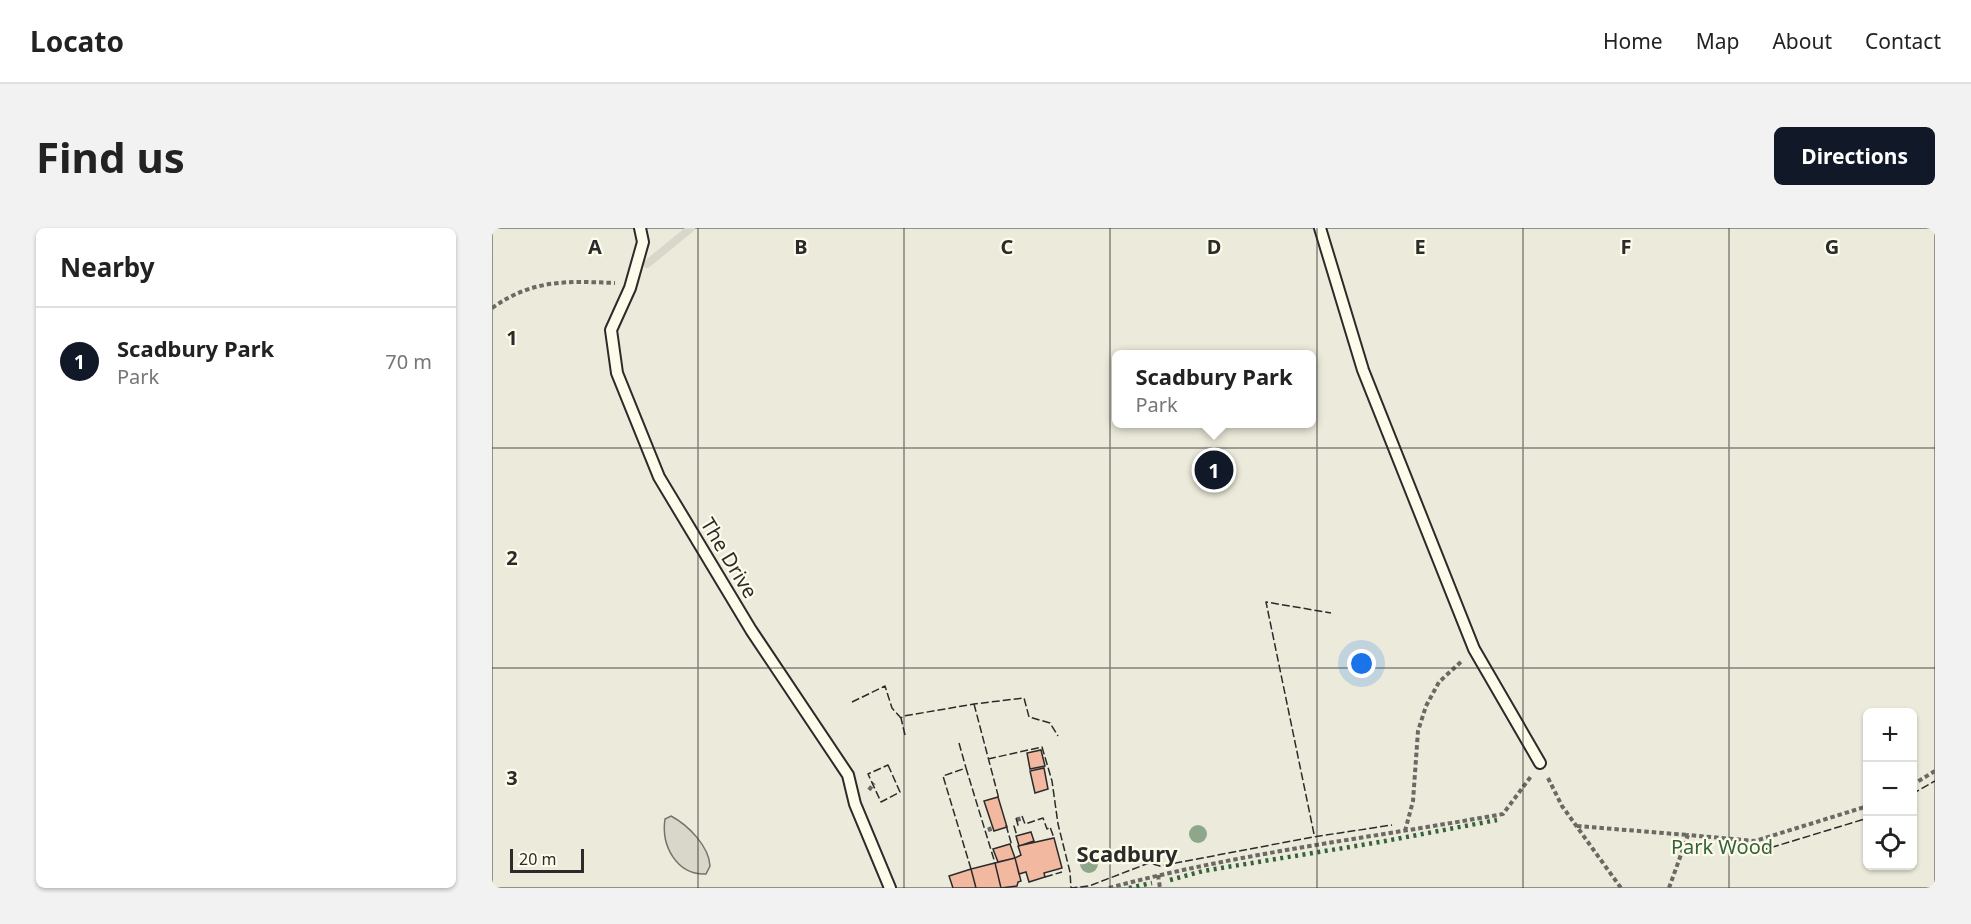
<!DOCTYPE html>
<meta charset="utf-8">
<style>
:root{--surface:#fff;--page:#f2f2f2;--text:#222;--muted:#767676;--line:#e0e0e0;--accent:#111827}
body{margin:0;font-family:"Noto Sans",sans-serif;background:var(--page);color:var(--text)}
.controls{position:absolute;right:18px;bottom:18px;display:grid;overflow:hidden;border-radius:9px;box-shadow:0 2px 4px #0004}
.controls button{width:54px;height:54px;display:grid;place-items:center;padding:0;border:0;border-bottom:2px solid var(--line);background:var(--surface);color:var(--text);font:30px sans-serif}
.scale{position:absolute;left:18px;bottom:15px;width:74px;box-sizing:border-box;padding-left:6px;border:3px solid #2b2b2b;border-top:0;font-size:16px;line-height:21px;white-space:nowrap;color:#2b2b2b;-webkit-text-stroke:4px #fdfbea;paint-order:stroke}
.you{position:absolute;left:870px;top:436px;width:21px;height:21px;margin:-15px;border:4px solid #fff;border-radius:50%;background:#1a73e8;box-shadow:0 0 0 9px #1a73e833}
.badge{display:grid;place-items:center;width:39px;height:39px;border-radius:50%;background:var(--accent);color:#fff;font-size:20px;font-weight:700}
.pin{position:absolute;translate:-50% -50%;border:3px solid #fff;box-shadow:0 2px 6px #0006}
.popup{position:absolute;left:620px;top:122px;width:204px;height:78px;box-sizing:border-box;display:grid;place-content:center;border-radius:9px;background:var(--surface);filter:drop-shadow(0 2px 4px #0005);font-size:20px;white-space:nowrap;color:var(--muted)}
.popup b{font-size:22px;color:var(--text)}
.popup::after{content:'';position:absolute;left:50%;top:100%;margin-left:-12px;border:12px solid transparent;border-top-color:var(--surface)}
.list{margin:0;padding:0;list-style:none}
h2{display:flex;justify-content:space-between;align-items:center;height:78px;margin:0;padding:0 24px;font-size:26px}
h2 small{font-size:20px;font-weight:400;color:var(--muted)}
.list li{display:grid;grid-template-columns:39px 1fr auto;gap:18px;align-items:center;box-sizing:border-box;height:108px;padding:0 24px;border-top:2px solid var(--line)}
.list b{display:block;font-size:22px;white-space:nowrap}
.list p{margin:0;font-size:20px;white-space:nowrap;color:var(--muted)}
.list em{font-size:20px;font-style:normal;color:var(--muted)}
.icon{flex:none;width:33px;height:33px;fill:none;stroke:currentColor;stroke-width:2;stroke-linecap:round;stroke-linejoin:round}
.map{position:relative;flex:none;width:1443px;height:660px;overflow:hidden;border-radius:9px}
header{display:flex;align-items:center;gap:36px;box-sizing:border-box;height:84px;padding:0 30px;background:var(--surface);border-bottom:2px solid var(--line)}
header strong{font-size:28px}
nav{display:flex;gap:33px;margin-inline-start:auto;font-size:21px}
.intro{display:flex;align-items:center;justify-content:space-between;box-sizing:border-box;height:144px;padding:0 36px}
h1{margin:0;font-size:42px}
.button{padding:15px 27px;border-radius:9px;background:var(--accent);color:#fff;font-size:21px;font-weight:700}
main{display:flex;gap:36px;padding:0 36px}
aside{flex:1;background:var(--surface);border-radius:9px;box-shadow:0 2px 4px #0004}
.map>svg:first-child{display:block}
</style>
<header>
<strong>Locato</strong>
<nav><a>Home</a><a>Map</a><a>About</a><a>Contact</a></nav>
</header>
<div class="intro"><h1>Find us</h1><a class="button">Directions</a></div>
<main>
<aside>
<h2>Nearby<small></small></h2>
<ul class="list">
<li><span class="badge">1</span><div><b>Scadbury Park</b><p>Park</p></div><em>70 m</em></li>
</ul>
</aside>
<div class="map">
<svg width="1443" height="660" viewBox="0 0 1443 660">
<rect width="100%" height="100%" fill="#fdfbea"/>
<path fill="#ecebdb" stroke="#74746e" stroke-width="1.5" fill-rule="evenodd" d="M0,0H1443V660H0ZM624,127H819V196H624ZM1376,484H1420V638H1376Z"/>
<path fill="#d8d7c9" stroke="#74746e" stroke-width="1.5" d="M179,588C196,597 217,618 218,638L214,646C184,647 169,617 173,591Z"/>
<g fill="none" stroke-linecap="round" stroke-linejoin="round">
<path stroke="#d8d7c9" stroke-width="8" d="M155,36L199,0"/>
</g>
<path fill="#f2b8a0" stroke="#2b2b2b" stroke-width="1.5" d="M549,522L553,538L538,541L535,525Z
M552,540L556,561L543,565L538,543Z
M506,569L515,599L502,603L492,573Z
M539,604L542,613L527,618L524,608Z
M562,610L570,640L552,645L553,649L537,654L534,644L527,646L523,630L529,627L526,618Z
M518,616L523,630L506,634L501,621Z
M523,630L529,653L526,654L525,658L509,660L503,635Z
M503,635L509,660H484L479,641Z
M479,641L484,660H461L457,648Z"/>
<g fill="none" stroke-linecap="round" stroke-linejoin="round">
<defs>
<path id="service" d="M148,0L151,14L138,60L119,102L125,145L167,249L259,402L356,547L363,576L398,660
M828,0L871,142L982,421L1048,535"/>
</defs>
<use href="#service" stroke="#2b2b2b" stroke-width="14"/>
<path stroke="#6a6964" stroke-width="4" stroke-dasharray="4.5 3" stroke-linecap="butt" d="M0,80C41,51 75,53 123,55
M1056,550L1070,578L1129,660
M1420,557L1443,543
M377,562L382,555
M526,589L528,596
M1085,598L1196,607
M497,599L499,605
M913,603L921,573L926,503L934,478L947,454L971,432
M666,647L668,660
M617,660C746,625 879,610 1011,586L1040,547
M1177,660L1196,607L1263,613L1376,578"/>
<use href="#service" stroke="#fdfbea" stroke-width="10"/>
<path stroke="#34623c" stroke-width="4.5" stroke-dasharray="3 4.5" stroke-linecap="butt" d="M678,652L711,643L888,614L1005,592
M637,660L660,655"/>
<path stroke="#2b2b2b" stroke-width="1.5" stroke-dasharray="8 3" stroke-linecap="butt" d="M360,474L393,458L400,480L409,490
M482,476L507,571
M413,507L409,490L412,488L482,476L532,470L537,489L558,495L566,508
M467,515L474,540
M496,531L550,519L560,553L566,596L578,644L579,660L597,658L657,635L668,638L821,609L900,597
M396,537L408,564L389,574L376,546Z
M1420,566L1443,553
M530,588L533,596L551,590L555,601L558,599L562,610
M524,590L526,597L522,598L525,608
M514,597L520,618
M822,606L774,374L839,385
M1258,626L1376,590
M479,641L451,548L474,540L503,635
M553,649L570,644"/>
</g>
<g fill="#8ea78a">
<circle cx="706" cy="606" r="9"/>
<circle cx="597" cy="636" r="9"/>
</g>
<path fill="none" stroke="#2b2b2b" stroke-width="1.5" stroke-opacity="0.55" d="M206,0V660M412,0V660M618,0V660M825,0V660M1031,0V660M1237,0V660M0,220H1443M0,440H1443"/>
<g text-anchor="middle" stroke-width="4.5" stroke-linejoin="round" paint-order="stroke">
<g font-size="20" fill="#2b2b2b" stroke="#fdfbea">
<text transform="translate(237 330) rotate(59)" y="7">The Drive</text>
</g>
<g font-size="20" fill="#34623c" stroke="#fdfbea">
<text x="1230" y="626">Park Wood</text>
</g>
<g font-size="22" font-weight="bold" fill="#2b2b2b" stroke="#fdfbea">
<text x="635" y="634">Scadbury</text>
</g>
</g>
<g font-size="20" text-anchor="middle" font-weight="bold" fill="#2b2b2b" stroke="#fdfbea" stroke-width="4.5" stroke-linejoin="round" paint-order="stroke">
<text x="103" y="26">A</text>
<text x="309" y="26">B</text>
<text x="515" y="26">C</text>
<text x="722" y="26">D</text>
<text x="928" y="26">E</text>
<text x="1134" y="26">F</text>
<text x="1340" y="26">G</text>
<text x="20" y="117">1</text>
<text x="20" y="337">2</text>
<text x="20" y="557">3</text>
</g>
</svg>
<div class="controls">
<button>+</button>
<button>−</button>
<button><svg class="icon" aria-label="locate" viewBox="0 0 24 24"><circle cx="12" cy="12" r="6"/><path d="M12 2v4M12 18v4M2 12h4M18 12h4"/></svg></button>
</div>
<div class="scale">20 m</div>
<div class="you"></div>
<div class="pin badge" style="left:722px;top:242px">1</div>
<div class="popup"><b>Scadbury Park</b>Park</div>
</div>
</main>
